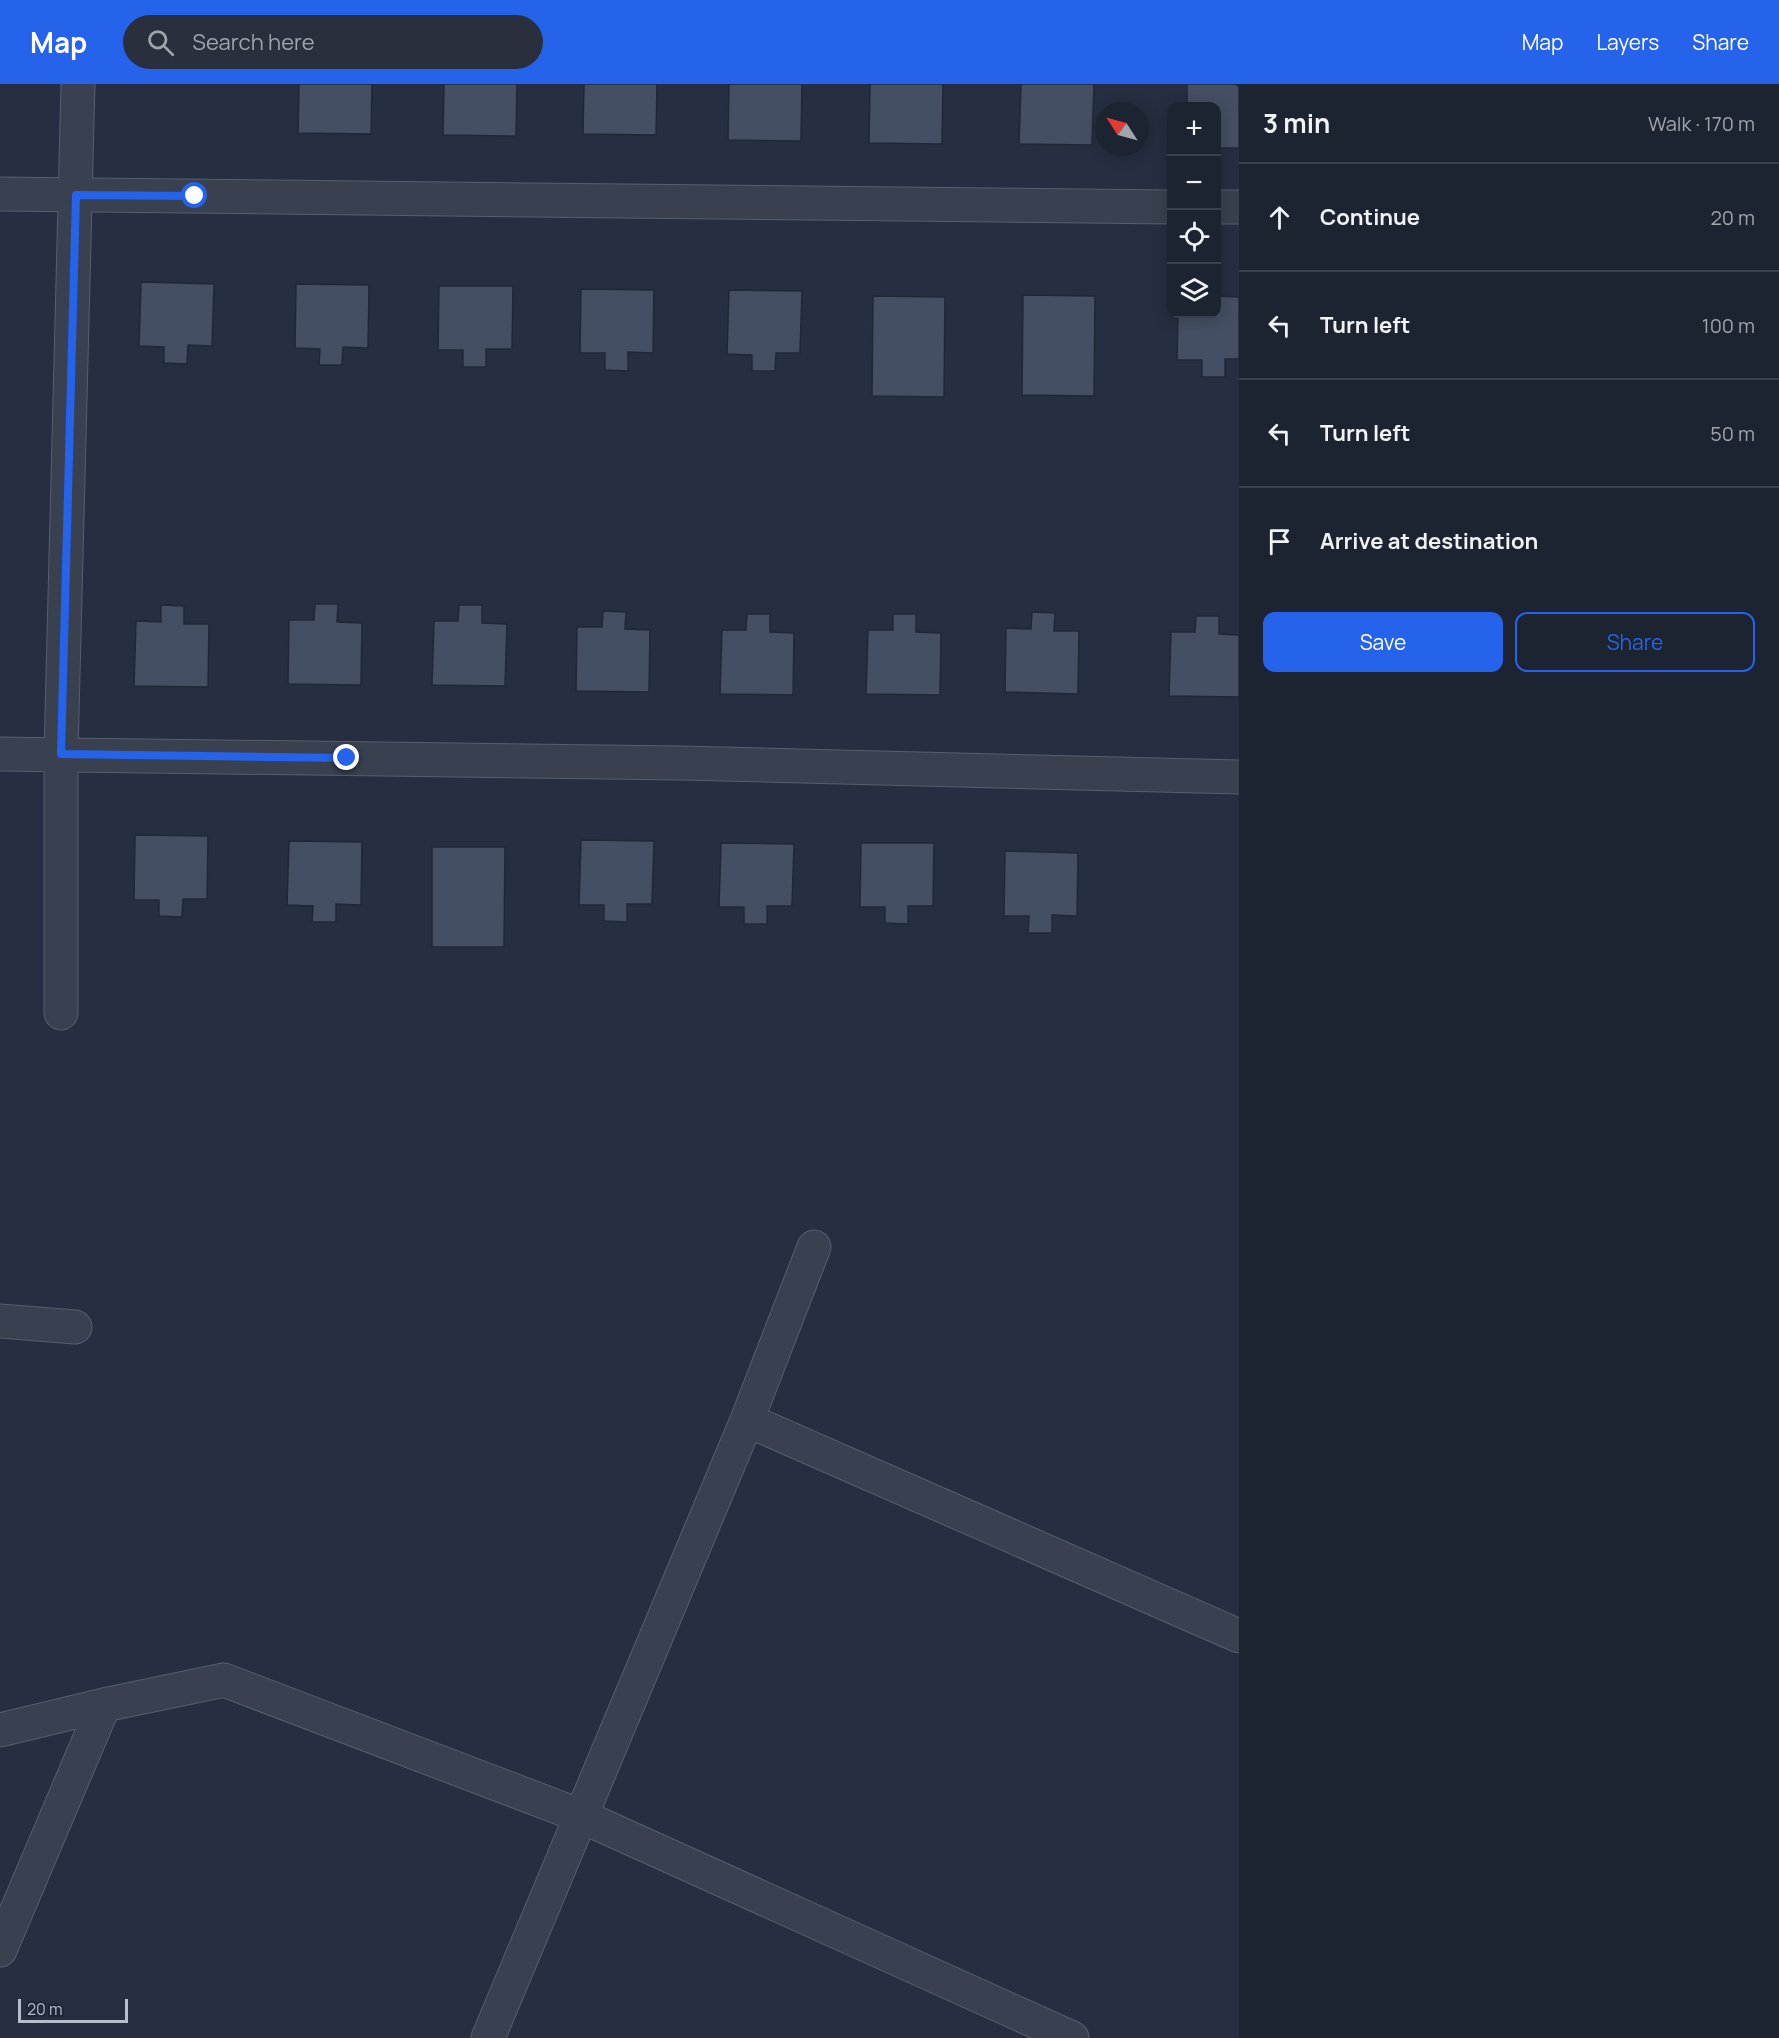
<!DOCTYPE html>
<meta charset="utf-8">
<style>
:root{--surface:#1c2331;--page:#292f3d;--text:#f1f3f6;--muted:#a0a4ab;--line:#3a404d;--accent:#2563eb}
body{margin:0;font-family:Manrope,sans-serif;background:var(--page);color:var(--text)}
.controls{position:absolute;right:18px;top:18px;display:grid;overflow:hidden;border-radius:12px;box-shadow:0 3px 15px #0003}
.controls button{width:54px;height:54px;display:grid;place-items:center;padding:0;border:0;border-bottom:2px solid var(--line);background:var(--surface);color:var(--text);font:30px sans-serif}
.compass{position:absolute;left:1095px;top:18px;width:54px;height:54px;border-radius:50%;background:var(--surface);box-shadow:0 3px 15px #0003;rotate:306deg}
.scale{position:absolute;left:18px;bottom:15px;width:110px;box-sizing:border-box;padding-left:6px;border:3px solid #b6bdcb;border-top:0;font-size:16px;line-height:21px;white-space:nowrap;color:#b6bdcb;-webkit-text-stroke:4px #1e2636;paint-order:stroke}
.stop{position:absolute;width:18px;height:18px;margin:-14px;border:4px solid #2563eb;border-radius:50%;background:#fff}
.stop.end{background:#2563eb;border-color:#fff;box-shadow:0 2px 6px #0008}
.list{margin:0;padding:0;list-style:none}
h2{display:flex;justify-content:space-between;align-items:center;height:78px;margin:0;padding:0 24px;font-size:26px}
h2 small{font-size:20px;font-weight:400;color:var(--muted)}
.list li{display:grid;grid-template-columns:39px 1fr auto;gap:18px;align-items:center;box-sizing:border-box;height:108px;padding:0 24px;border-top:2px solid var(--line)}
.list b{display:block;font-size:22px;white-space:nowrap}
.list em{font-size:20px;font-style:normal;color:var(--muted)}
.actions{display:flex;gap:12px;padding:18px 24px}
.actions a{flex:1;padding:14px 0;border:2px solid var(--accent);border-radius:12px;text-align:center;font-size:21px;color:var(--accent)}
.actions .main{background:var(--accent);color:#fff}
.icon{flex:none;width:33px;height:33px;fill:none;stroke:currentColor;stroke-width:2;stroke-linecap:round;stroke-linejoin:round}
.map{position:relative;flex:none;width:1239px;height:1954px;overflow:hidden}
header{display:flex;align-items:center;gap:36px;box-sizing:border-box;height:84px;padding:0 30px;background:var(--accent);color:#fff}
header strong{font-size:28px}
nav{display:flex;gap:33px;margin-inline-start:auto;font-size:21px}
.search{width:420px;height:54px;background:var(--page);display:flex;align-items:center;gap:15px;box-sizing:border-box;padding:0 21px;border-radius:33px;color:var(--muted);font-size:22px}
main{display:flex}
aside{flex:1;background:var(--surface)}
.map>svg:first-child{display:block}
</style>
<header>
<strong>Map</strong>
<div class="search"><svg class="icon" aria-label="search" viewBox="0 0 24 24"><circle cx="10" cy="10" r="6"/><path d="M15 15l6 6"/></svg>Search here</div>
<nav><a>Map</a><a>Layers</a><a>Share</a></nav>
</header>
<main>
<div class="map">
<svg width="1239" height="1954" viewBox="0 0 1239 1954">
<rect width="100%" height="100%" fill="#252f41"/>
<path fill="#444f63" stroke="#202838" stroke-width="1.5" d="M299,0H372L371,50L298,49Z
M444,0H517L516,52L443,51Z
M584,0H657L656,51L583,50Z
M729,0H802L801,57L728,56Z
M870,0H943L942,60L869,59Z
M1021,0H1094L1092,61L1019,60Z
M1187,0H1235L1239,2V64H1216V22H1187Z
M141,198L214,200L212,262L188,261L187,280L164,279V263L139,262Z
M296,200L369,201L368,264L343,263L342,281H319L320,265L295,264Z
M439,202H513L512,265H486V283H463V266H438Z
M581,205L654,206L653,269L628,268V287L605,286V269H580Z
M729,206L802,207L800,269H776L775,287H752V271L727,270Z
M1023,211L1095,212L1094,312L1022,311Z
M873,212L945,213L944,313L872,312Z
M1216,212L1239,213V275H1225V293H1202V276H1177L1178,230H1216Z
M315,520H338L337,538L362,539L361,601L288,600L289,536H314Z
M161,521L184,522V540H209L208,603L134,602L136,537L161,538Z
M459,521H482V539L507,540L505,602L432,601L434,537H458Z
M603,527L626,528L625,545L650,546L649,608L576,607L577,543H602Z
M1032,528L1055,529L1054,547H1079L1078,610L1005,608L1006,544L1031,545Z
M747,530H770V548L794,549L793,611L720,610L722,546H746Z
M893,530H916V548L941,549L940,611L866,610L868,546H893Z
M1196,532H1219V550L1239,551V613L1169,612L1171,548H1195Z
M135,751L208,752L207,815H183L182,833L159,832V816H134Z
M581,756L654,757L652,820H627V838L604,837V821H579Z
M289,757L362,758L361,821L336,820V838H312L313,822L287,821Z
M721,759L794,760L792,822H767V840H744V823H719Z
M861,759H934L933,822H908V840L885,839V823H860Z
M432,763H505L504,863H432Z
M1005,767L1078,769L1077,832L1052,831V849H1028L1029,832H1004Z"/>
<g fill="none" stroke-linecap="round" stroke-linejoin="round">
<defs>
<path id="minor" d="M0,110L1172,123
M1216,123H1239
M0,670L681,679L1239,693
M61,929V670L78,0
M0,1237L75,1243
M747,1336L1239,1552
M0,1646L104,1621L224,1596L581,1732L1072,1954
M0,1866L104,1621
M488,1954L747,1336L814,1163"/>
</defs>
<use href="#minor" stroke="#575f6e" stroke-width="35"/>
<use href="#minor" stroke="#394150" stroke-width="33"/>
</g>
<g fill="none" stroke-linecap="round" stroke-linejoin="round">
<path stroke="#2563eb" stroke-width="8" d="M195,112L76,111L61,670L347,674"/>
</g>
</svg>
<div class="controls">
<button>+</button>
<button>−</button>
<button><svg class="icon" aria-label="locate" viewBox="0 0 24 24"><circle cx="12" cy="12" r="6"/><path d="M12 2v4M12 18v4M2 12h4M18 12h4"/></svg></button>
<button><svg class="icon" aria-label="layers" viewBox="0 0 24 24"><path d="M12 4l9 5-9 5-9-5zM3 14l9 5 9-5"/></svg></button>
</div>
<svg class="compass" viewBox="-18 -18 36 36"><path d="M0-13l5 13h-10z" fill="#e53935"/><path d="M0 13l5-13h-10z" fill="#a0a4ab"/></svg>
<div class="scale">20 m</div>
<div class="stop" style="left:195px;top:112px"></div>
<div class="stop end" style="left:347px;top:674px"></div>
</div>
<aside>
<h2>3 min<small>Walk · 170 m</small></h2>
<ul class="list">
<li><svg class="icon" aria-label="ahead" viewBox="0 0 24 24"><path d="M12 20V5M6 11l6-6 6 6"/></svg><div><b>Continue</b></div><em>20 m</em></li>
<li><svg class="icon" aria-label="left" viewBox="0 0 24 24"><path d="M17 20v-9H6M10 6l-5 5 5 5"/></svg><div><b>Turn left</b></div><em>100 m</em></li>
<li><svg class="icon" aria-label="left" viewBox="0 0 24 24"><path d="M17 20v-9H6M10 6l-5 5 5 5"/></svg><div><b>Turn left</b></div><em>50 m</em></li>
<li><svg class="icon" aria-label="arrive" viewBox="0 0 24 24"><path d="M6 21V4h12l-3 4 3 4H6"/></svg><div><b>Arrive at destination</b></div></li>
</ul>
<div class="actions"><a class="main">Save</a><a>Share</a></div>
</aside>
</main>
